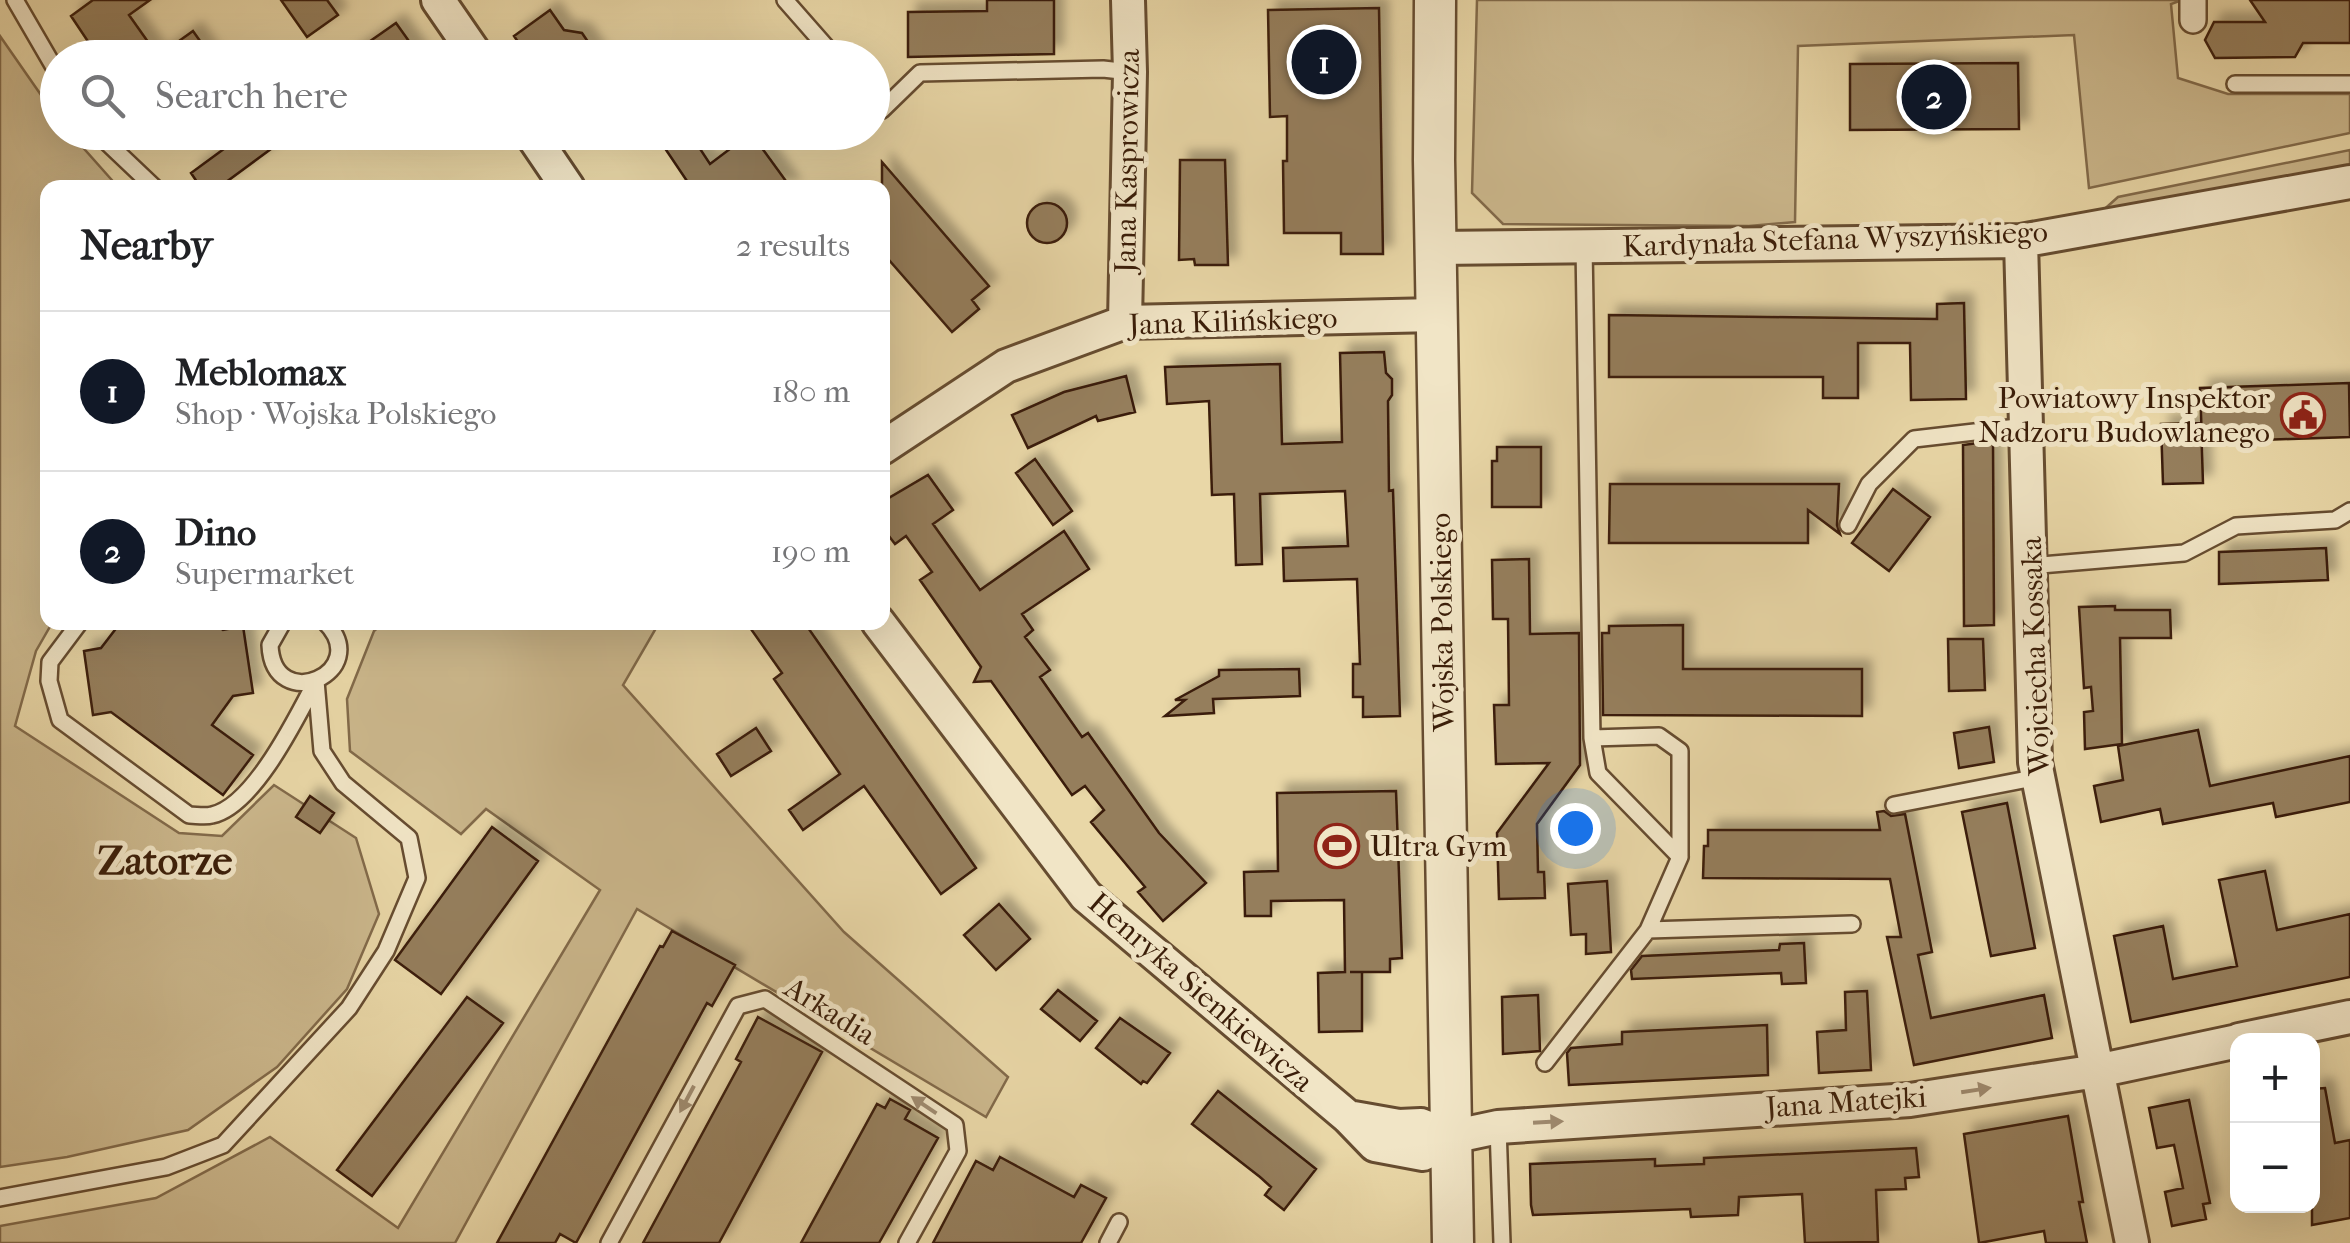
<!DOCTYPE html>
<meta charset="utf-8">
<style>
:root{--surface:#fff;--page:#f2f2f2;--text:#202124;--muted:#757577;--line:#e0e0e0;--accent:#111827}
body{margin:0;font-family:"IM FELL French Canon",serif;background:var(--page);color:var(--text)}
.controls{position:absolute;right:30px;bottom:30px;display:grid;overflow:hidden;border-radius:20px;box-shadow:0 10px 40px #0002}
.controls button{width:90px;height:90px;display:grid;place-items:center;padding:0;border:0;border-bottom:2px solid var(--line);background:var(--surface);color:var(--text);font:50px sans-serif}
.you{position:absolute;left:1575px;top:828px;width:35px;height:35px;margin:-25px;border:8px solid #fff;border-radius:50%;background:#1a73e8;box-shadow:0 0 0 15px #1a73e833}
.badge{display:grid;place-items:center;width:65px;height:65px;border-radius:50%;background:var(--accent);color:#fff;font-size:32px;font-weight:700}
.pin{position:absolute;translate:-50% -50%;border:5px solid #fff;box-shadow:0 2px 10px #0006}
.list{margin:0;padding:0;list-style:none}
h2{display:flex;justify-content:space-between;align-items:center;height:130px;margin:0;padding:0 40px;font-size:42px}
h2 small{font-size:32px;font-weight:400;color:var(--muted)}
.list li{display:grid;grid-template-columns:65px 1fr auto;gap:30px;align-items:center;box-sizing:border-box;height:160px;padding:0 40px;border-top:2px solid var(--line)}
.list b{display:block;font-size:38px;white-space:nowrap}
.list p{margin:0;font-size:32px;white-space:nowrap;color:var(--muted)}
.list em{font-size:32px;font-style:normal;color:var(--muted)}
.icon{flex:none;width:55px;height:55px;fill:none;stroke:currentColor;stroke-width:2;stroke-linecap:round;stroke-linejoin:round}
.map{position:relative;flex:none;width:2350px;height:1243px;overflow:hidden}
.search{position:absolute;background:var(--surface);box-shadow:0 10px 40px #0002;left:40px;top:40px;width:850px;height:110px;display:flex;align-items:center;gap:25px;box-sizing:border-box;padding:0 35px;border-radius:55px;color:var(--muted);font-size:38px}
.panel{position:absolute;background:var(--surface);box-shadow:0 10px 40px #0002;left:40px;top:180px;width:850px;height:450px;border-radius:20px}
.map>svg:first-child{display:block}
</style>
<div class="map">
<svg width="2350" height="1243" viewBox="0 0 2350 1243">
<defs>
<filter id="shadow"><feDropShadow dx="9" dy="-9" stdDeviation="5" flood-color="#0004"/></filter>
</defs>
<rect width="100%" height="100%" fill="#e9d7a7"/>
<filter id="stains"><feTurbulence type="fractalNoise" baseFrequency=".002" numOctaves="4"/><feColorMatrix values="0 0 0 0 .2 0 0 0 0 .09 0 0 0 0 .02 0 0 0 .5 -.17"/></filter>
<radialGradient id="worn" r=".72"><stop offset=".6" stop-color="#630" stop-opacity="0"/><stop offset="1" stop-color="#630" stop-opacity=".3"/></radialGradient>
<path fill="#cbb78c" stroke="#826a4a" stroke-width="2.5" d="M1477,0H2182L2171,4L2178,78L2228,94H2350V133L2089,188L2074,35L1798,46L1795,222L1749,226L1503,224L1472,193Z
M0,36L57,118L58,132L70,133L118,187L48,188V622L52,623L36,651L15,726L179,833L222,836L274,785L356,838L379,914L347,989L277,1067L188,1130L67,1157L0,1167Z
M2350,150V167L2099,214L2118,197Z
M383,623H659L623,685L844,932L1008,1077L986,1117L637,909L455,1243H0V1226L156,1198L270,1137L398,1228L600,890L486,809L461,834L350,751L347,699L374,631Z"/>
<path fill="#957e5b" stroke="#3a1d08" stroke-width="2.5" filter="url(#shadow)" d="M93,0H150L129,15L158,56L193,31L212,58H99L71,16Z
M281,0H327L338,15L307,37Z
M987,0H1054V54L908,57V12L987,11Z
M2250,0H2350V43H2303L2295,57L2215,58L2205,40L2214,22H2265Z
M1379,8L1383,254H1341V233H1284L1283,161H1287V116L1270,117L1268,10Z
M550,10L564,30L582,33L599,58H529L514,36Z
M396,23L421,58H346Z
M2018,63L2019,129L1850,130V64Z
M247,132H294L218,188H201L191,173Z
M654,132H689L710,164L751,133L791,188H678L687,181Z
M1180,160H1225L1228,265H1195L1194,259L1179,260Z
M882,162L989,286L972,300L979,309L952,332L882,252Z
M1027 223a20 20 0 1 1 40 0a20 20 0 1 1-40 0Z
M1964,303L1966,399L1911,400L1910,343H1858V398H1823V377H1609V315L1937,319V304Z
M1384,352L1386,373L1392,379V395L1388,401L1389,491L1393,490L1400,716L1363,717V697H1353V664H1360L1357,579L1284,581L1283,548L1348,546L1345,491L1260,494L1262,564L1236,565L1234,494L1212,495L1209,401L1167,404L1165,367L1280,364L1282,444L1342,442L1340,353Z
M1126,376L1135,412L1098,421L1096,416L1028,448L1012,415L1064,392Z
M2349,383L2350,437L2202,442L2200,388Z
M2201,423L2203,483L2163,484L2161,424Z
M1993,441L1994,625L1964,626L1963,445Z
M1497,447H1541V507H1492V461H1497Z
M1035,459L1072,511L1053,525L1016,473Z
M928,475L953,510L933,524L980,590L1064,531L1089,569L1022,614L1033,630L1025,637L1050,670L1040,677L1082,737L1088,733L1159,833L1206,883L1163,921L1138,892L1145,887L1091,822L1104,810L1085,786L1072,795L991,681L974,682L981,667L920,580L932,572L906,536L895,544L882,527V502Z
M1610,484H1839L1837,525L1840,534L1808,510V543H1609Z
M1893,489L1930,517L1889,571L1852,543Z
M2326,548L2328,580L2219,584V552Z
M1529,559L1530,634L1579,633L1580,765L1537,824L1538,872H1544L1545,898L1499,899L1497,833L1549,763L1496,764L1494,705H1509L1508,619H1493L1492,560Z
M2115,606V610H2170L2171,638H2120L2122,744L2085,749L2084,712L2093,711L2091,687L2084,688L2079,607Z
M121,622H213L223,630L243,626L253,693L233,696L212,725L253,755L223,795L111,712L93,715L84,651L101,648Z
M746,622H804L976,868L941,894L864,786L803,830L789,810L840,774L774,679L782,673Z
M1683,625V669H1862V716L1603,715L1602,633H1609V626Z
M1948,639H1983L1985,690L1949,691Z
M1299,669L1300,696L1213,699L1214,713L1165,716L1185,700H1175L1219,676V670Z
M1989,727L1994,762L1959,768L1954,733Z
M756,728L771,751L731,776L717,754Z
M2198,730L2210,786L2350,756V802L2276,817L2273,803L2163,824L2160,809L2101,822L2094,786L2123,780L2118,746Z
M1396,791L1402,958L1390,959V972H1350H1362V1031L1319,1032L1318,973L1345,972L1344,900L1271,901V916H1245L1244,872L1278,871L1277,793Z
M310,796L334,813L320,833L296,817Z
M2007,803L2035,948L1991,956L1962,812Z
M1884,811L1891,816L1905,814L1932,952L1918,955L1931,1018L2044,995L2052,1038L1914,1065L1887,937H1901L1890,879L1703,878L1704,846H1708V830H1880L1877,812Z
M492,827L538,861L441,994L395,960Z
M2265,871L2277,930L2350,914V977L2131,1022L2114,936L2163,926L2173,979L2237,966L2219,880Z
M1607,881L1611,952L1586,954V934L1571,935L1568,884Z
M999,904L1030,939L996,970L964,935Z
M672,931L735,965L712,1006L707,1003L576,1243L560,1234L555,1243H497L660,946L663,947Z
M1804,943L1806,983L1782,984L1781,973L1632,979L1631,970L1642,956L1779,950L1780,944Z
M1058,990L1097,1021L1080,1041L1041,1009Z
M1867,991L1871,1070L1819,1073L1817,1032L1846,1030L1845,992Z
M1538,995L1540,1051L1503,1054L1502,997Z
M467,997L503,1023L372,1196L337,1170Z
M758,1017L822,1052L719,1243H643L741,1062L736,1059Z
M1120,1018L1170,1053L1147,1083L1143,1081L1141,1084L1096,1048Z
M1767,1025L1768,1075L1569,1085L1567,1053L1571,1048L1622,1044V1032Z
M2325,1088L2335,1143L2350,1140V1218L2312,1225V1089Z
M1218,1091L1316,1169L1284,1210L1265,1195L1271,1187L1260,1177L1192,1124Z
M890,1099L910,1110L905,1119L938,1138L879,1243H801L877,1104L885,1108Z
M2189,1100L2210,1203L2203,1204L2206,1219L2172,1226L2165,1192L2183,1188L2174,1145L2157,1148L2149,1108Z
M2068,1116L2083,1202H2079L2087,1243H2046L2044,1231L1979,1243L1964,1134Z
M1916,1148L1919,1177L1905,1178L1906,1189L1876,1190L1878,1242L1805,1243L1802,1194L1739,1197L1738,1215L1691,1217L1690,1209L1533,1215L1531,1205L1530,1164L1655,1159V1166L1704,1164V1158Z
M1000,1157L1074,1197L1081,1185L1106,1198L1081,1243H933L976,1161L993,1170Z"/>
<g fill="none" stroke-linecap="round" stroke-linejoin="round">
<defs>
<path id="service" d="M15,0L58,74
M785,0L836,58
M2235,84H2350
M872,99L882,110L920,73L1103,69L1130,72
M96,132L155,188
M1584,246L1592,738L1598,773L1680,857L1648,930L1852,924
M1848,525L1869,484L1914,439L2026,426
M2030,566L2184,553L2236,526L2335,520L2350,511
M80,622L50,662L49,681L60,720L189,815C196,815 205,817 212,815C254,806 297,717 316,681
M283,622L270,645C273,717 375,672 325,622
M1592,738L1659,736L1680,751V857
M1894,805L2038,777
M1545,1063L1648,930
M1498,1127L1502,1243
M0,1198L166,1167L223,1145L349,1008L386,951L417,878L409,838L343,783L322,751L316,681
M609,1243L738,1006L765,999L955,1125L958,1151L907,1243
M1108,1243L1119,1222"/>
<path id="pedestrian" d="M2193,0V20"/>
<path id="minor" d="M438,0L478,58
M530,132L568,188
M2021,241L2035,762L2132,1243
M1436,248L2021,241L2350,182
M1125,322L1130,72L1128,0
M882,448L1006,366L1125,322L1436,315
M878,622L1086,896L1348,1117L1375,1145L1423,1154L1451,1137L1498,1127L1910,1100L2097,1071L2238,1041
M2239,1040L2350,1017
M1348,1117L1399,1126L1421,1125L1451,1137"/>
<path id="tertiary" d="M1435,0L1434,160L1453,1243"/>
</defs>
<use href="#service" stroke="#664c30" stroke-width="20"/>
<use href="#pedestrian" stroke="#664c30" stroke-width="30"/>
<use href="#minor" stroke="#664c30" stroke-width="38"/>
<use href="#tertiary" stroke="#664c30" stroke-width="45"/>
<use href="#service" stroke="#f1e5c6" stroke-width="15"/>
<use href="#pedestrian" stroke="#f1e5c6" stroke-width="25"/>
<use href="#minor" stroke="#f1e5c6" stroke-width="32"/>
<use href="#tertiary" stroke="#f1e5c6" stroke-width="40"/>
</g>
<defs><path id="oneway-solid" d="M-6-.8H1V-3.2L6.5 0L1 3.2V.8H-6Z" transform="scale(2.5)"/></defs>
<g fill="#9f8b70">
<use href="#oneway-solid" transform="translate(1976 1090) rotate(-9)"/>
<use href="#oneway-solid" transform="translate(687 1099) rotate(118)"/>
<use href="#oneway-solid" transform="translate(924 1105) rotate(-146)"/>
<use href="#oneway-solid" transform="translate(1548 1122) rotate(-3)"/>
</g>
<defs>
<symbol id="civic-ring" viewBox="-11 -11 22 22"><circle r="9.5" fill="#f1e5c6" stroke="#8f2418" stroke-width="1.5"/><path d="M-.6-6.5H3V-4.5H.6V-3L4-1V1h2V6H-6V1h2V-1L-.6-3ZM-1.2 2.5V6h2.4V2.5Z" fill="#8f2418"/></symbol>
<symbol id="stadium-ring" viewBox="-11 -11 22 22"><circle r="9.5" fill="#f1e5c6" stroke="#8f2418" stroke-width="1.5"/><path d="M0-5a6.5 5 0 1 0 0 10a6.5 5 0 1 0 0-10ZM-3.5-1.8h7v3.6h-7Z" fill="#8f2418"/></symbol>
</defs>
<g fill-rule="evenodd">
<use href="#civic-ring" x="2278" y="390" width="50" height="50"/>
<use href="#stadium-ring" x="1312" y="821" width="50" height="50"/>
</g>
<g text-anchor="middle" stroke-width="10" stroke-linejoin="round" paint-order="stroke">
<g font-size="30" fill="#3a1d08" stroke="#f1e5c6">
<text transform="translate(1127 161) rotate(-89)" y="10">Jana Kasprowicza</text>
<text transform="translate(1835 239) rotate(-2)" y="10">Kardynała Stefana Wyszyńskiego</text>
<text transform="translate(1233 321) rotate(-2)" y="10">Jana Kilińskiego</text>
<text transform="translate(1442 622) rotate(-91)" y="10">Wojska Polskiego</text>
<text transform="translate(2035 656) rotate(-92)" y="10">Wojciecha Kossaka</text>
<text transform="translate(1201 992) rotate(41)" y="10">Henryka Sienkiewicza</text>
<text transform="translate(830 1011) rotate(32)" y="10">Arkadia</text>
<text transform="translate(1846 1102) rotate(-4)" y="10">Jana Matejki</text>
</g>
<g font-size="30" fill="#3a1d08" stroke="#f1e5c6" text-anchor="end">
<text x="2270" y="408">Powiatowy Inspektor<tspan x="2270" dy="34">Nadzoru Budowlanego</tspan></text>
<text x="1370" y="856" text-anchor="start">Ultra Gym</text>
</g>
<g font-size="40" font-weight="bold" fill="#3a1d08" stroke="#f1e5c6">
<text x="165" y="874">Zatorze</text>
</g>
</g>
<rect width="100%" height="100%" filter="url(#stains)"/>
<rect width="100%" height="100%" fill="url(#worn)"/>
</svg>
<div class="controls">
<button>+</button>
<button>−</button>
</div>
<div class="you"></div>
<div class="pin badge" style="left:1324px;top:62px">1</div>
<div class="pin badge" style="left:1934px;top:97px">2</div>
<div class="search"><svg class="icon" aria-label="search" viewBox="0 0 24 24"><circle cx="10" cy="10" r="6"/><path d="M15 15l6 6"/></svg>Search here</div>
<section class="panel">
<h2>Nearby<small>2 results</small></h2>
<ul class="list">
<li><span class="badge">1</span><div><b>Meblomax</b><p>Shop · Wojska Polskiego</p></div><em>180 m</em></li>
<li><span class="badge">2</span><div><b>Dino</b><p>Supermarket</p></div><em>190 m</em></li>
</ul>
</section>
</div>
